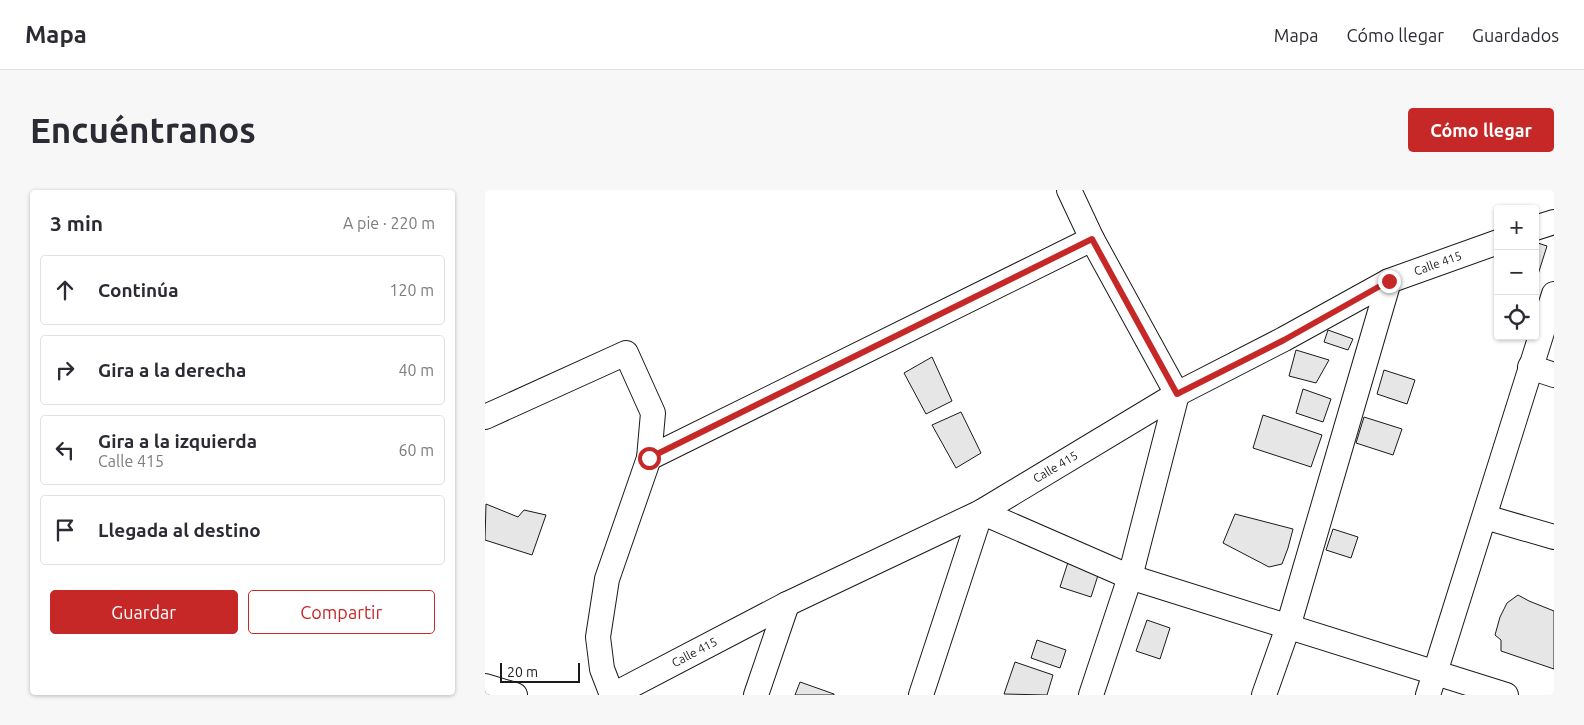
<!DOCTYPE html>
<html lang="es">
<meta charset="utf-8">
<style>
:root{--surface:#fff;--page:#f7f7f7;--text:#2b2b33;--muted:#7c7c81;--line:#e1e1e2;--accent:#c62828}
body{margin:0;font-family:Ubuntu,sans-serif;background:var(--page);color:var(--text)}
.controls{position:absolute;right:15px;top:15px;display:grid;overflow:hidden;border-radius:5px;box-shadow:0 1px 4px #0004}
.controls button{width:45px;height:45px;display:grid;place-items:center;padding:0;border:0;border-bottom:1px solid var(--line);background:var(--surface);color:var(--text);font:25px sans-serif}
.scale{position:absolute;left:15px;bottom:12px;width:80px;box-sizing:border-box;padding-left:5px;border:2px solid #1a1a1a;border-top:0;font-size:14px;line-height:18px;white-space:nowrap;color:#1a1a1a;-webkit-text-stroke:4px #fff;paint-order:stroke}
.stop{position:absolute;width:15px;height:15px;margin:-11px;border:4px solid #c62828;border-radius:50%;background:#fff}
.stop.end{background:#c62828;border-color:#fff;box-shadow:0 1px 5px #0008}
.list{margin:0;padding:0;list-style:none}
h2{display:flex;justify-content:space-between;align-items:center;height:65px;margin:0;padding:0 20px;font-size:21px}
h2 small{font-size:16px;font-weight:400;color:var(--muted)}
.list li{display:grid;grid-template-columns:32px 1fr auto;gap:15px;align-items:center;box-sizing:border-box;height:70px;margin:0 10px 10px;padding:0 10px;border:1px solid var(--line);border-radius:5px}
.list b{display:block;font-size:19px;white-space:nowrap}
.list p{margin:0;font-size:16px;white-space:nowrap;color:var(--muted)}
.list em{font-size:16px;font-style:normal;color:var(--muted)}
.actions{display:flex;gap:10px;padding:15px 20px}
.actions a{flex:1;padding:11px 0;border:1px solid var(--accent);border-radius:5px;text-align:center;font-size:18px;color:var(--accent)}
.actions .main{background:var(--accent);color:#fff}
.icon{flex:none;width:28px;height:28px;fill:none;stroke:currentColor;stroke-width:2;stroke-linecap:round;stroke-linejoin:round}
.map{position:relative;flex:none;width:1069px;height:505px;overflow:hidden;border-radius:5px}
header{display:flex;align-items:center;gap:30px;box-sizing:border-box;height:70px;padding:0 25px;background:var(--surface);border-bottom:1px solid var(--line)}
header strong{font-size:24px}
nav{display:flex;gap:28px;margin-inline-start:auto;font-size:18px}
.intro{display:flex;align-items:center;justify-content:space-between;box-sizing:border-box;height:120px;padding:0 30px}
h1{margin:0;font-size:35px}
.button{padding:12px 22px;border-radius:5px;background:var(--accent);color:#fff;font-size:18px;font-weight:700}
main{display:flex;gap:30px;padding:0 30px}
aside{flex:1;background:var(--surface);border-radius:5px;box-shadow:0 1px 4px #0004}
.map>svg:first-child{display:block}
</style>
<header>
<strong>Mapa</strong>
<nav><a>Mapa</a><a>Cómo llegar</a><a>Guardados</a></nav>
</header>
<div class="intro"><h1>Encuéntranos</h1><a class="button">Cómo llegar</a></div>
<main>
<aside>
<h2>3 min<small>A pie · 220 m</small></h2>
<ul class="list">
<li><svg class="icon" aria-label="ahead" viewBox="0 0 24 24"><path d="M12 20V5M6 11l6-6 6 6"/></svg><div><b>Continúa</b></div><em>120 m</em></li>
<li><svg class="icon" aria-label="right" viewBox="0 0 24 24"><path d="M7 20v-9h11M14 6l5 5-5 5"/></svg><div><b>Gira a la derecha</b></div><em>40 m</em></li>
<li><svg class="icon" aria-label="left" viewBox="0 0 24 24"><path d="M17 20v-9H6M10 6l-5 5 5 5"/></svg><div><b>Gira a la izquierda</b><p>Calle 415</p></div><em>60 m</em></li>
<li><svg class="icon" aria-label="arrive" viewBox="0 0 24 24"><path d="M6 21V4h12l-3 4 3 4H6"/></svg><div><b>Llegada al destino</b></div></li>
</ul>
<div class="actions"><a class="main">Guardar</a><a>Compartir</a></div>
</aside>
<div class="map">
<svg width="1069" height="505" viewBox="0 0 1069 505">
<rect width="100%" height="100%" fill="#fff"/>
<path fill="#e6e6e6" stroke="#1a1a1a" d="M1050,52L1062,56L1050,94Z
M843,140L868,149L863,160L839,152Z
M811,160L844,170L831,193L804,186Z
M447,167L467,211L441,224L419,183Z
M899,180L930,190L922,214L892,204Z
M818,199L846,209L838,232L811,223Z
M476,222L496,263L471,278L447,235Z
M778,225L837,245L826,277L768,258Z
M879,227L917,239L908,265L871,253Z
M1,314L33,327L39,320L61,325L47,365L0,350Z
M750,324L808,339L803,358L797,374L784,377L738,353Z
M848,339L873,347L866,368L841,360Z
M585,366L616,376L606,407L575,397Z
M1033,405L1044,411L1069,421V479L1016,461V450L1010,445L1015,427L1022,413Z
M662,430L685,438L675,469L651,461Z
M552,450L581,460L575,478L546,468Z
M530,472L568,485L562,505L519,504Z
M315,492L349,504V505H310Z"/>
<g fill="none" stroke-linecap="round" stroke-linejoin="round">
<defs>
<g id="minor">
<path d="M584,0L607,49L692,204L645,387L606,505"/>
<path d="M1050,38L1069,32"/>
<path d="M1045,177L1069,185"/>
<path d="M0,227L141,163L168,223L164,268L122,389L113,447L117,479L127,505"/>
<path d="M164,268L607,49"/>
<path d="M1000,327L1069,347"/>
<path d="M0,496L30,505"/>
<path id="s1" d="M128,505L302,414L496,322L692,204L799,149L904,91L1013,52"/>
<path d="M271,505L302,414"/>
<path d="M436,505L496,322L645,387L1021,505"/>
<path d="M779,505L803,437L904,91"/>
<path d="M943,505L1069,104"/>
</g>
</defs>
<use href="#minor" stroke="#1a1a1a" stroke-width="26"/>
<use href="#minor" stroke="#fff" stroke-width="24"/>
</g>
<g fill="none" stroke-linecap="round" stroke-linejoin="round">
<path stroke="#c62828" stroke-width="6" d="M164,268L607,49L692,204L799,150L904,91"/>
</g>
<g text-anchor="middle" stroke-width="4" stroke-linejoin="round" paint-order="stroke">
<g font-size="12" fill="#1a1a1a" stroke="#fff">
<text dy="4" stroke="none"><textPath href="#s1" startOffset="932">Calle 415</textPath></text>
<text dy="4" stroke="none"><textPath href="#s1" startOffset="498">Calle 415</textPath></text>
<text dy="4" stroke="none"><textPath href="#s1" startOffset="92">Calle 415</textPath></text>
</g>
</g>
</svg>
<div class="controls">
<button>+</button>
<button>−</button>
<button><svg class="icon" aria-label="locate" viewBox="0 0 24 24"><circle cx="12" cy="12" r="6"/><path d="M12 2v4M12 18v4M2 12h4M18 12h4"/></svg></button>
</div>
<div class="scale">20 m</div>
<div class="stop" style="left:164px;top:268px"></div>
<div class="stop end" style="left:904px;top:91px"></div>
</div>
</main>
